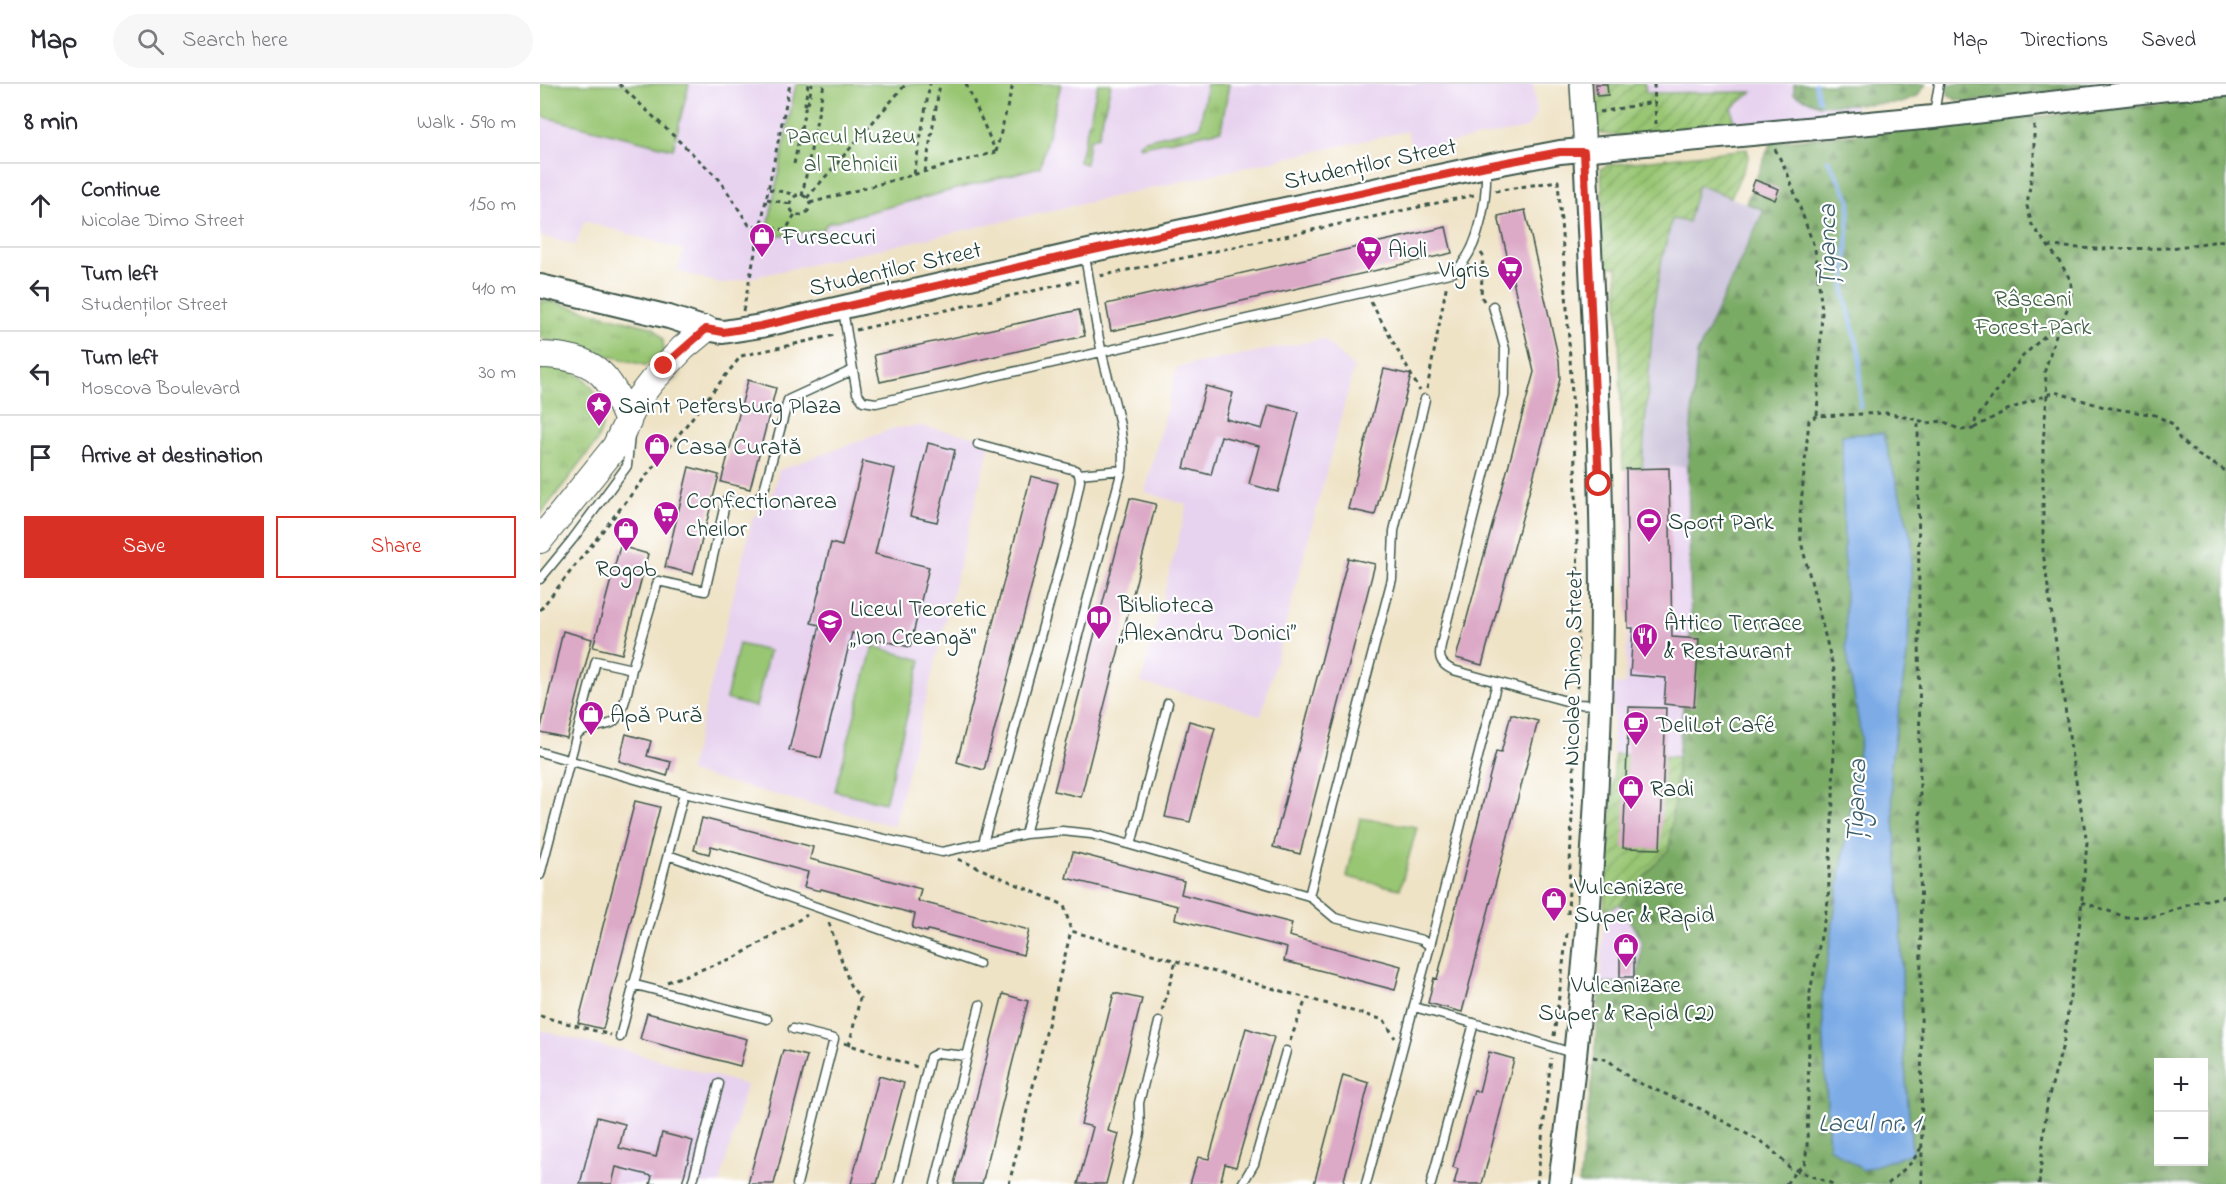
<!DOCTYPE html>
<meta charset="utf-8">
<style>
:root{--surface:#fff;--page:#f7f7f7;--text:#2b2b33;--muted:#7c7c81;--line:#e1e1e2;--accent:#d93025}
body{margin:0;font-family:"Indie Flower",sans-serif;background:var(--page);color:var(--text)}
.controls{position:absolute;right:18px;bottom:18px;display:grid;overflow:hidden;border-radius:0px;box-shadow:0 6px 24px #0002}
.controls button{width:54px;height:54px;display:grid;place-items:center;padding:0;border:0;border-bottom:2px solid var(--line);background:var(--surface);color:var(--text);font:30px sans-serif}
.stop{position:absolute;width:18px;height:18px;margin:-14px;border:4px solid #d93025;border-radius:50%;background:#fff}
.stop.end{background:#d93025;border-color:#fff;box-shadow:0 2px 6px #0008}
.list{margin:0;padding:0;list-style:none}
h2{display:flex;justify-content:space-between;align-items:center;height:78px;margin:0;padding:0 24px;font-size:26px}
h2 small{font-size:20px;font-weight:400;color:var(--muted)}
.list li{display:grid;grid-template-columns:39px 1fr auto;gap:18px;align-items:center;box-sizing:border-box;height:84px;padding:0 24px;border-top:2px solid var(--line)}
.list b{display:block;font-size:22px;white-space:nowrap}
.list p{margin:0;font-size:20px;white-space:nowrap;color:var(--muted)}
.list em{font-size:20px;font-style:normal;color:var(--muted)}
.actions{display:flex;gap:12px;padding:18px 24px}
.actions a{flex:1;padding:14px 0;border:2px solid var(--accent);border-radius:0px;text-align:center;font-size:21px;color:var(--accent)}
.actions .main{background:var(--accent);color:#fff}
.icon{flex:none;width:33px;height:33px;fill:none;stroke:currentColor;stroke-width:2;stroke-linecap:round;stroke-linejoin:round}
.map{position:relative;flex:none;width:1686px;height:1100px;overflow:hidden}
header{display:flex;align-items:center;gap:36px;box-sizing:border-box;height:84px;padding:0 30px;background:var(--surface);border-bottom:2px solid var(--line)}
header strong{font-size:28px}
nav{display:flex;gap:33px;margin-inline-start:auto;font-size:21px}
.search{width:420px;height:54px;background:var(--page);display:flex;align-items:center;gap:15px;box-sizing:border-box;padding:0 21px;border-radius:33px;color:var(--muted);font-size:22px}
main{display:flex}
aside{flex:1;background:var(--surface)}
.map>svg:first-child{display:block}
</style>
<header>
<strong>Map</strong>
<div class="search"><svg class="icon" aria-label="search" viewBox="0 0 24 24"><circle cx="10" cy="10" r="6"/><path d="M15 15l6 6"/></svg>Search here</div>
<nav><a>Map</a><a>Directions</a><a>Saved</a></nav>
</header>
<main>
<aside>
<h2>8 min<small>Walk · 590 m</small></h2>
<ul class="list">
<li><svg class="icon" aria-label="ahead" viewBox="0 0 24 24"><path d="M12 20V5M6 11l6-6 6 6"/></svg><div><b>Continue</b><p>Nicolae Dimo Street</p></div><em>150 m</em></li>
<li><svg class="icon" aria-label="left" viewBox="0 0 24 24"><path d="M17 20v-9H6M10 6l-5 5 5 5"/></svg><div><b>Turn left</b><p>Studenților Street</p></div><em>410 m</em></li>
<li><svg class="icon" aria-label="left" viewBox="0 0 24 24"><path d="M17 20v-9H6M10 6l-5 5 5 5"/></svg><div><b>Turn left</b><p>Moscova Boulevard</p></div><em>30 m</em></li>
<li><svg class="icon" aria-label="arrive" viewBox="0 0 24 24"><path d="M6 21V4h12l-3 4 3 4H6"/></svg><div><b>Arrive at destination</b></div></li>
</ul>
<div class="actions"><a class="main">Save</a><a>Share</a></div>
</aside>
<div class="map">
<svg width="1686" height="1100" viewBox="0 0 1686 1100">
<defs>
<pattern id="grass-tufts" width="24" height="20" patternUnits="userSpaceOnUse" patternTransform="scale(1.5)"><rect width="24" height="20" fill="#99c673"/><path d="M3 7l-1-3M5 7V3M7 7l1-3M15 17l-1-3M17 17v-4M19 17l1-3" fill="none" stroke="#7ca25f"/></pattern>
<pattern id="forest-firs" width="22" height="20" patternUnits="userSpaceOnUse" patternTransform="scale(1.5)"><rect width="22" height="20" fill="#7aab65"/><path d="M5 1l3.5 6h-7zM16 11l3.5 6h-7z" fill="#638c54"/></pattern>
<pattern id="garden-furrows" width="10" height="10" patternUnits="userSpaceOnUse" patternTransform="scale(1.5)"><rect width="10" height="10" fill="#99c673"/><path d="M-1 1l2-2M0 10L10 0M9 11l2-2" fill="none" stroke="#7ca25f"/></pattern>
</defs>
<rect width="100%" height="100%" fill="#fff"/>
<filter id="ink" filterUnits="userSpaceOnUse"><feTurbulence type="fractalNoise" baseFrequency=".0167" numOctaves="2"/><feDisplacementMap in="SourceGraphic" scale="12" xChannelSelector="R" yChannelSelector="G"/><feConvolveMatrix kernelMatrix="1 2 1 2 8 2 1 2 1" color-interpolation-filters="sRGB"/></filter>
<filter id="wash" filterUnits="userSpaceOnUse"><feTurbulence type="fractalNoise" baseFrequency=".008" numOctaves="4" result="noise"/><feDisplacementMap in="SourceGraphic" scale="24" xChannelSelector="R" yChannelSelector="G"/><feGaussianBlur stdDeviation="1.35" result="paint"/><feColorMatrix in="noise" values="0 0 0 0 0 0 0 0 0 0 0 0 0 0 0 0 0 1.4 0 .05"/><feComposite in="paint" operator="in"/></filter>
<g filter="url(#wash)">
<rect width="100%" height="100%" fill="#efe3c6"/>
<path fill="#e7d2ef" d="M0,0H993L997,29L987,44L872,66L867,47L183,200L137,187L144,166L44,137L36,161L0,152Z
M1105,0H1254L1255,10L1279,21L1315,20L1316,29L1194,42L1192,24L1211,9H1105Z
M784,255L814,284L721,632L685,619L601,599L647,421L605,408L637,283Z
M378,342L451,355L354,742L149,688L213,433L230,419L239,386L355,344Z
M1148,382L1151,543L1138,673L1072,670L1073,600L1085,601L1088,544L1086,385Z
M1080,820L1102,858L1097,900L1060,899L1064,827Z
M0,946L73,965H81L206,1001L180,1100H0Z"/>
<path fill="#c8bfd8" d="M1158,101L1224,126L1157,270L1148,382L1102,384L1114,220L1121,179L1133,135L1148,138Z"/>
<path fill="url(#grass-tufts)" stroke="#5c8254" stroke-width="1.5" d="M558,0H571L558,52L549,56L546,80L539,78Z
M667,0H689L681,46L600,63L599,60L605,56L660,43Z
M0,217H9L114,244L123,255L124,268L110,280L104,281L0,254Z
M11,282C17,284 24,285 30,287C58,297 72,335 55,360L0,431V284Z"/>
<path fill="url(#forest-firs)" stroke="#4c744c" stroke-width="1.5" fill-rule="evenodd" d="M1254,0H1386L1377,13L1362,19L1279,21L1254,10Z
M1407,0H1560L1429,18L1416,16L1408,10Z
M1686,14V1100H1039L1054,978L1060,899H1097L1102,858L1080,820L1129,765L1151,543L1148,382L1157,270L1224,126L1206,119L1231,58ZM1343,349L1372,457L1368,564L1350,685L1361,826L1363,960L1372,1068L1289,1063L1282,914L1321,653L1302,351ZM1618,978H1664V1078H1618Z"/>
<path fill="#99c673" stroke="#5c8254" stroke-width="1.5" d="M0,0H149L133,65L0,32Z
M256,0H521L500,83L288,139L282,146L226,153Z
M199,560L229,567L216,623L186,615Z
M333,562L381,576L345,719L295,707Z
M820,734L877,743L860,805L807,793Z"/>
<path fill="url(#garden-furrows)" stroke="#5c8254" stroke-width="1.5" d="M1051,0H1105L1106,9L1212,8L1192,24L1194,42C1161,45 1084,58 1056,48Z
M1207,65L1209,72L1191,113L1158,101L1148,138L1132,135L1121,179L1114,220L1102,384L1083,385L1077,183H1062L1059,133L1063,132L1061,85L1068,81Z
M1075,670L1138,673L1129,765L1080,820L1064,827Z"/>
<path fill="#7cabe6" stroke="#4e748d" stroke-width="1.5" d="M1343,349L1372,457L1368,564L1350,685L1361,826L1363,960L1372,1069L1323,1086L1289,1063L1282,914L1321,653L1306,563L1302,351Z"/>
<g fill="none" stroke-linecap="round" stroke-linejoin="round">
<path stroke="#7cabe6" stroke-width="4.5" d="M1275,0L1279,16
M1288,76L1310,115L1304,209L1320,271V323"/>
</g>
<g id="blocks">
<path fill="#dca9c7" d="M1056,0H1067L1068,11L1057,12Z
M1215,96L1239,105L1235,116L1211,106Z
M985,126L1019,276L1020,295L942,581L916,574L994,288L958,132Z
M906,143L912,169L571,247L566,220Z
M539,226L545,252L340,298L334,271Z
M844,285L871,291L835,431L808,425Z
M208,296L236,304L210,405L181,398Z
M666,302L693,309L686,335L722,345L729,321L759,328L738,408L709,400L719,362L681,352L671,391L644,384Z
M388,359L415,366L397,438L370,432Z
M323,377L355,385L335,470L389,483L370,563L312,549L281,674L249,666L280,541L271,539L291,459L302,462Z
M149,383L179,391L153,490L125,483Z
M1129,384L1132,553L1159,555L1154,623L1124,620L1126,594L1090,591L1093,544H1088L1086,385Z
M491,392L518,399L444,686L417,678Z
M590,414L616,420L541,713L514,707Z
M80,462L108,470L82,570L53,563Z
M808,474L835,480L760,770L733,763Z
M23,547L52,555L27,654L0,648Z
M1089,623L1126,624L1120,765L1083,764Z
M971,630L998,637L922,928L888,919L894,894L897,895L956,668L961,669Z
M649,637L675,644L650,738L625,733Z
M86,650L111,657L107,672L131,678L127,692L79,677Z
M95,717L120,723L63,945L38,939Z
M162,734L273,763L270,775L381,805L378,817L489,846L483,871L388,846L387,848L372,844L375,830L281,805L280,807L264,803L268,788L171,762L169,770L154,766Z
M533,768L644,797L641,810L752,839L749,852L861,882L855,906L744,877L747,864L635,835L638,822L526,794Z
M1080,874H1094V893H1080Z
M574,909L602,915L568,1047L579,1050L566,1100H538L553,1043L541,1040Z
M463,910L488,917L442,1100H414Z
M107,929L207,955L200,982L100,955Z
M706,944L734,953L696,1083L685,1080L680,1100H650L658,1073L669,1075Z
M243,966L267,972L234,1100H208Z
M949,968L974,975L942,1100H914L918,1085L913,1083L934,1006L939,1008Z
M803,991L829,999L803,1100H774Z
M339,992L364,999L337,1100H311Z
M57,1033L85,1040L79,1064L116,1073L122,1049L153,1057L142,1100H110L112,1092L76,1083L72,1100H40Z"/>
</g>
</g>
<g filter="url(#ink)">
<use href="#blocks" fill-opacity="0" stroke="#3e564a" stroke-width="1.5"/>
<g fill="none" stroke-linecap="round" stroke-linejoin="round">
<defs>
<path id="service" d="M1394,30L1399,0
M953,222L965,265L964,312L902,557C898,572 899,580 913,586L1037,620L1058,621
M313,286L317,309L323,317L336,319L914,188C940,167 947,115 946,84
M438,360L535,386L539,390L540,397L531,441L443,759
M539,390L582,386C587,346 570,308 562,269C554,235 551,202 544,168
M0,495L32,456L87,382L90,351
M37,650C48,641 57,644 69,640C84,636 89,599 92,585
M0,668L144,709L402,768L485,750L522,747L551,750L591,761L628,619
M485,750L582,386
M591,761L769,812L795,834L882,856L890,862L826,1100
M128,771L439,880
M0,791L56,577L92,585L118,497L165,507L186,416L203,419L216,417L224,406L248,316L313,286L303,226
M769,812L852,495L854,447L885,315
M890,862L957,598
M92,900L227,935
M874,923L966,948L1035,970
M253,945L294,955L257,1100
M80,953L144,709
M152,1100L179,1000
M359,1100L390,973L398,969L427,972
M395,1100L440,921
M587,1100L600,1050L599,1019L619,938
M702,1100L714,1080L746,967
M891,1100L934,939"/>
<path id="tertiary" d="M1041,0L1045,67"/>
<path id="secondary" d="M0,202L129,233L166,245L183,248L221,242L544,168L946,82L1020,68L1393,33L1627,5L1686,1
M1020,1100C1040,942 1055,783 1060,623C1067,438 1054,252 1045,67"/>
<path id="primary" d="M0,271C55,272 69,289 88,338
M0,456L75,363L98,315L112,297L143,264L166,245"/>
</defs>
<use href="#service" stroke="#3e564a" stroke-width="11"/>
<use href="#tertiary" stroke="#3e564a" stroke-width="24"/>
<use href="#secondary" stroke="#3e564a" stroke-width="26"/>
<use href="#primary" stroke="#3e564a" stroke-width="28"/>
<path stroke="#3e564a" stroke-width="3" stroke-dasharray="4.5 4.5" stroke-linecap="butt" d="M79,0L179,95L209,141L246,146L255,130
M426,0L456,68
M1114,0L1116,40
M267,20H265L268,0
M268,20L272,0
M1060,28L1114,18
M1235,65L1247,88L1275,165L1282,227L1277,332
M456,68L473,0
M254,80L266,20
M385,88L400,0
M374,90L390,0
M229,105L257,111
M955,107L1018,97C1031,267 1041,438 1037,608
M250 121a10 10 0 1 1 20 0a10 10 0 1 1-20 0Z
M262,112L284,0
M267,114L366,0
M227,115L250,120
M270,119L456,68
M1508,162L1556,165L1631,164L1686,156
M941,169L943,172L941,212L944,217
M560,192L934,111
M831,218L880,307
M203,227L250,0
M316,246L538,197
M887,305L907,199
M1434,344L1467,326L1515,308L1564,323L1615,331L1633,340L1639,354L1658,371L1686,387
M0,526L201,272L295,251
M418,775L524,821L531,847L844,936L855,954
M1542,818L1586,833L1618,832L1657,818L1686,812
M1028,830L1036,630
M289,839L310,901L320,914L309,962
M127,898L196,873L267,831
M622,927L636,877
M0,932L71,951
M1014,952L1027,849
M750,957L766,915
M304,959L377,983
M1053,973L1068,976L1092,996L1161,1025L1227,1061L1250,1084L1293,1100
M469,1100L531,847
M997,1100L1011,974
M1246,1100L1256,1087L1264,1081L1267,1065L1270,908L1288,817L1293,716L1295,590L1261,458L1260,431L1269,336L1277,332L1347,329L1378,336
M1348,1100L1372,1078L1381,1064
M1382,1100L1378,336L1387,339L1403,337L1420,346L1433,345L1436,335L1483,272L1523,235L1531,216V197L1520,178L1492,141L1487,122L1494,75V39
M1499,1100L1507,1019L1524,957L1540,838L1547,758L1533,680L1503,468V359L1507,311L1505,286L1519,241"/>
<use href="#service" stroke="#fff" stroke-width="8"/>
<use href="#tertiary" stroke="#fff" stroke-width="21"/>
<use href="#secondary" stroke="#fff" stroke-width="22"/>
<use href="#primary" stroke="#fff" stroke-width="26"/>
</g>
</g>
<g fill="none" stroke-linecap="round" stroke-linejoin="round" filter="url(#ink)">
<path stroke="#d93025" stroke-width="8" d="M124,282L166,245L183,248L221,242L544,168L946,82L1020,68H1044L1059,400"/>
</g>
<defs>
<symbol id="shop-pin" viewBox="-11 -11 22 30"><path d="M0 17L-7.5 6A9.5 9.5 0 1 1 7.5 6Z" fill="#b5179e" stroke="#fff"/><path d="M-5-2.5h2.3a2.7 3.5 0 0 1 5.4 0H5L5.5 6h-11ZM-1.5-2.5h3a1.5 2.3 0 0 0-3 0Z" fill="#fff"/></symbol>
<symbol id="supermarket-pin" viewBox="-11 -11 22 30"><path d="M0 17L-7.5 6A9.5 9.5 0 1 1 7.5 6Z" fill="#b5179e" stroke="#fff"/><path d="M-6-5.5h2.5l.6 2H6L4.5 2H-2.5L-4.4-4H-6ZM-1.5 3.2a1.3 1.3 0 1 0 .1 0ZM3 3.2a1.3 1.3 0 1 0 .1 0Z" fill="#fff"/></symbol>
<symbol id="sight-pin" viewBox="-11 -11 22 30"><path d="M0 17L-7.5 6A9.5 9.5 0 1 1 7.5 6Z" fill="#b5179e" stroke="#fff"/><path d="M0-6L1.8-2.2L6-1.7L2.9 1.2L3.7 5.4L0 3.3L-3.7 5.4L-2.9 1.2L-6-1.7L-1.8-2.2Z" fill="#fff"/></symbol>
<symbol id="stadium-pin" viewBox="-11 -11 22 30"><path d="M0 17L-7.5 6A9.5 9.5 0 1 1 7.5 6Z" fill="#b5179e" stroke="#fff"/><path d="M0-5a6.5 5 0 1 0 0 10a6.5 5 0 1 0 0-10ZM-3.5-1.8h7v3.6h-7Z" fill="#fff"/></symbol>
<symbol id="library-pin" viewBox="-11 -11 22 30"><path d="M0 17L-7.5 6A9.5 9.5 0 1 1 7.5 6Z" fill="#b5179e" stroke="#fff"/><path d="M-6-4Q-3-5.5-.7-3.5V5Q-3 3-6 4ZM6-4Q3-5.5 .7-3.5V5Q3 3 6 4Z" fill="#fff"/></symbol>
<symbol id="school-pin" viewBox="-11 -11 22 30"><path d="M0 17L-7.5 6A9.5 9.5 0 1 1 7.5 6Z" fill="#b5179e" stroke="#fff"/><path d="M0-5L7-2L0 1L-7-2ZM-4 1L0 2.5L4 1V4Q0 6-4 4Z" fill="#fff"/></symbol>
<symbol id="restaurant-pin" viewBox="-11 -11 22 30"><path d="M0 17L-7.5 6A9.5 9.5 0 1 1 7.5 6Z" fill="#b5179e" stroke="#fff"/><path d="M-5-6h1v4h1v-4h1v4h1v-4h1v5L-1.5 .5V6h-2V.5L-5-1ZM5-6V6H3V1.5H1.5Q1.5-4 5-6Z" fill="#fff"/></symbol>
<symbol id="cafe-pin" viewBox="-11 -11 22 30"><path d="M0 17L-7.5 6A9.5 9.5 0 1 1 7.5 6Z" fill="#b5179e" stroke="#fff"/><path d="M-5.5-4.5H6V0H3Q3 3.5 0 3.5H-2.5Q-5.5 3.5-5.5 0ZM3-3.2v2h1.7v-2ZM-6 4.5H4V6H-6Z" fill="#fff"/></symbol>
</defs>
<g fill-rule="evenodd">
<use href="#shop-pin" x="207" y="137" width="30" height="40"/>
<use href="#supermarket-pin" x="814" y="150" width="30" height="40"/>
<use href="#supermarket-pin" x="955" y="170" width="30" height="40"/>
<use href="#sight-pin" x="44" y="306" width="30" height="40"/>
<use href="#shop-pin" x="102" y="347" width="30" height="40"/>
<use href="#supermarket-pin" x="111" y="415" width="30" height="40"/>
<use href="#stadium-pin" x="1094" y="422" width="30" height="40"/>
<use href="#shop-pin" x="71" y="431" width="30" height="40"/>
<use href="#library-pin" x="544" y="519" width="30" height="40"/>
<use href="#school-pin" x="275" y="523" width="30" height="40"/>
<use href="#restaurant-pin" x="1090" y="537" width="30" height="40"/>
<use href="#shop-pin" x="36" y="615" width="30" height="40"/>
<use href="#cafe-pin" x="1081" y="625" width="30" height="40"/>
<use href="#shop-pin" x="1076" y="689" width="30" height="40"/>
<use href="#shop-pin" x="999" y="801" width="30" height="40"/>
<use href="#shop-pin" x="1071" y="847" width="30" height="40"/>
</g>
<g text-anchor="middle" stroke-width="4.5" stroke-linejoin="round" paint-order="stroke">
<g font-size="24" fill="#3e5f44" stroke="#fff">
<text x="311" y="59">Parcul Muzeu<tspan x="311" dy="28">al Tehnicii</tspan></text>
<text x="1493" y="222">Râșcani<tspan x="1493" dy="28">Forest-Park</tspan></text>
</g>
<g font-size="24" fill="#1f3d34" stroke="#fff">
<text transform="translate(830 79) rotate(-12)" y="8">Studenților Street</text>
<text transform="translate(355 184) rotate(-13)" y="8">Studenților Street</text>
<text transform="translate(1032 584) rotate(-89)" y="8">Nicolae Dimo Street</text>
</g>
<g font-size="24" fill="#1f3d34" stroke="#fff" text-anchor="start">
<text x="242" y="160">Fursecuri</text>
<text x="848" y="173">Aioli</text>
<text x="950" y="193" text-anchor="end">Vigris</text>
<text x="78" y="329">Saint Petersburg Plaza</text>
<text x="136" y="370">Casa Curată</text>
<text x="146" y="424">Confecționarea<tspan x="146" dy="28">cheilor</tspan></text>
<text x="1128" y="445">Sport Park</text>
<text x="86" y="492" text-anchor="middle">Rogob</text>
<text x="578" y="528">Biblioteca<tspan x="578" dy="28">„Alexandru Donici”</tspan></text>
<text x="310" y="532">Liceul Teoretic<tspan x="310" dy="28">„Ion Creangă“</tspan></text>
<text x="1124" y="546">Àttico Terrace<tspan x="1124" dy="28">&amp; Restaurant</tspan></text>
<text x="70" y="638">Apă Pură</text>
<text x="1116" y="648">DeliLot Café</text>
<text x="1110" y="712">Radi</text>
<text x="1034" y="810">Vulcanizare<tspan x="1034" dy="28">Super &amp; Rapid</tspan></text>
<text x="1086" y="908" text-anchor="middle">Vulcanizare<tspan x="1086" dy="28">Super &amp; Rapid (2)</tspan></text>
</g>
<g font-size="26" font-style="italic" fill="#3b5e69" stroke="#fff">
<text transform="translate(1286 162) rotate(-90)" y="9">Țîganca</text>
<text transform="translate(1315 717) rotate(-88)" y="9">Țîganca</text>
<text x="1329" y="1047">Lacul nr. 1</text>
</g>
</g>
</svg>
<div class="controls">
<button>+</button>
<button>−</button>
</div>
<div class="stop" style="left:1059px;top:400px"></div>
<div class="stop end" style="left:124px;top:282px"></div>
</div>
</main>
